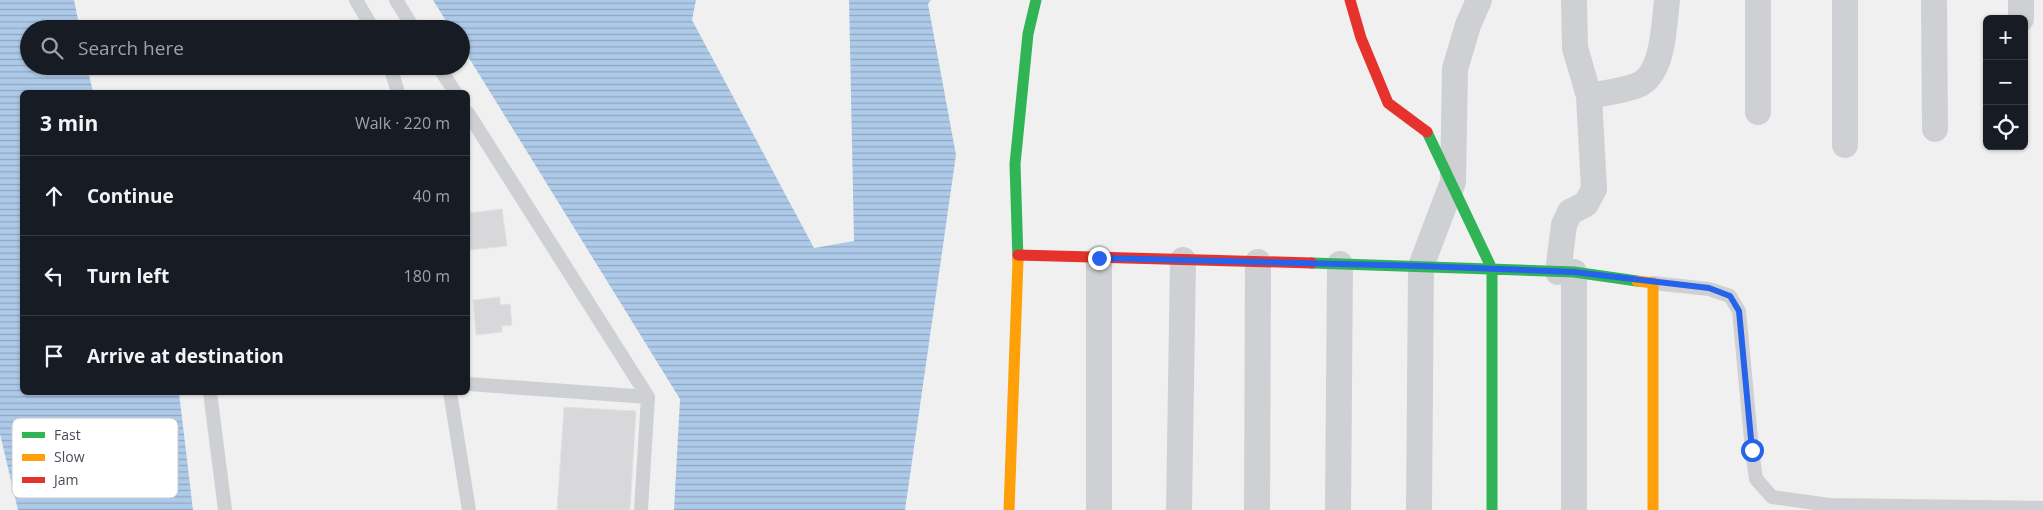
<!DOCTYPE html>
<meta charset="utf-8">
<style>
:root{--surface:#171b24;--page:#242831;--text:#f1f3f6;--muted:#9ea1a6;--line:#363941}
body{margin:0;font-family:"Open Sans",sans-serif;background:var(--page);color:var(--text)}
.controls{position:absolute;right:15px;top:15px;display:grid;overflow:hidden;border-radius:8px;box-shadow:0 1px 4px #0004}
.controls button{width:45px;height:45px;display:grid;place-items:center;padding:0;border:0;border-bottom:1px solid var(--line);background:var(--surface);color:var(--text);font:25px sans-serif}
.stop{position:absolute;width:15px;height:15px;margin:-11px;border:4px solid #2563eb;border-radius:50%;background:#fff}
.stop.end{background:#2563eb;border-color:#fff;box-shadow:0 1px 5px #0008}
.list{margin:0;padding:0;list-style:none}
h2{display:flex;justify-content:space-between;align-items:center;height:65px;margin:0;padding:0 20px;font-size:21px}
h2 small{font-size:16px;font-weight:400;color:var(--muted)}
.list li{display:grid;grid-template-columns:32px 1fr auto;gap:15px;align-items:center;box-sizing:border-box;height:80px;padding:0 20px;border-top:1px solid var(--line)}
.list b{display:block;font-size:19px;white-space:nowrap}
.list em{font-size:16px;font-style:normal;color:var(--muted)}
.icon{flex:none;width:28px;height:28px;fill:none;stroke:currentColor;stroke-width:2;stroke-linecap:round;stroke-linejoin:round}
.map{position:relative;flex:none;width:2043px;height:510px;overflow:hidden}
.search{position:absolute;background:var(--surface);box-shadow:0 1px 4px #0004;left:20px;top:20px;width:450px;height:55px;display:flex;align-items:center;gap:12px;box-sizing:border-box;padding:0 18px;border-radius:28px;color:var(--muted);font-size:19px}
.panel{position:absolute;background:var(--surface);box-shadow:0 1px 4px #0004;left:20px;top:90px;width:450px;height:305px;border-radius:8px}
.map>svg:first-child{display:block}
</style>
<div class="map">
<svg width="2043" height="510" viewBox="0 0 2043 510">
<defs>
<pattern id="water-rules" width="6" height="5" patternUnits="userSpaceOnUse" patternTransform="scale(1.25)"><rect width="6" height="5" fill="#aecae9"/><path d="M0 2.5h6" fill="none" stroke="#90a6c0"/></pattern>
</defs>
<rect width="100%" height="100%" fill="#f1f0f0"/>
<path fill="url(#water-rules)" d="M0,0H74L80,29H29V66H87L93,92H22V392L179,393L193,510H18L0,434Z
M433,0H696L692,20L814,248L854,241L849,0H931L928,4L956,155L905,510H674L680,399L461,45V29H451Z"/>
<path fill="#d8d8db" stroke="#e2e2e3" d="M502,209L507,246L468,250V213Z
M500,297V305L510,304L512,325L502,326V332L476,335L473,300Z
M564,407L636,411L630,510H557Z"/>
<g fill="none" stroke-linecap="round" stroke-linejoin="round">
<path stroke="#cfd0d3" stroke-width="14" d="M356,0L373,29
M396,0L414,29
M390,66L398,92
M438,66L455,92
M468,113L648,397L641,510
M1653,283L1709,289L1730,296L1739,311L1752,450L1756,479L1772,497L1829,505L2043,508
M468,384L648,397
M210,392L225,510
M450,392L469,510"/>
<path stroke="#cfd0d3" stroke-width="26" d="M1758,0V112
M1845,0V145
M1934,0L1935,129
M2021,19V0
M1589,96C1604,93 1623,91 1638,85C1664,74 1664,24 1667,0
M1099,258V510
M1558,272L1564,225L1570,212L1586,204L1594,189L1589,96L1575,48L1574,0
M1574,272V510
M1179,510L1183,260
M1257,510L1258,262
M1338,510L1340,264
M1419,510L1421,266L1453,182L1455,69L1468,25L1479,0"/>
<path stroke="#30b455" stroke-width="11" d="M1427,132L1492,269V510
M1018,260L1015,164L1028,34L1036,0
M1312,263L1574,272L1637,281"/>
<path stroke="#ff9f0a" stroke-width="11" d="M1637,281L1653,283V510
M1009,510L1018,260"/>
<path stroke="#e5322d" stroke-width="11" d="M1350,0L1361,38L1388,103L1427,132
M1018,255L1312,263"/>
</g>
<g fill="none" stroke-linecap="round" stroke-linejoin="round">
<path stroke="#2563eb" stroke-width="6" d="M1099,258L1421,266L1574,272L1709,288L1730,296L1739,311L1752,450"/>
</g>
<rect x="12" y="418" width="166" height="80" rx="8" fill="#fff" stroke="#c8cace" stroke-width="1"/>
<rect x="22" y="432" width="23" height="6" fill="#30b455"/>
<rect x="22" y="454" width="23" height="7" fill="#ff9f0a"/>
<rect x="22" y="477" width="23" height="6" fill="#e5322d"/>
<g font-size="14" fill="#494d5b">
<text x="54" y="440">Fast</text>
<text x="54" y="462">Slow</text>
<text x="54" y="485">Jam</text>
</g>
</svg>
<div class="controls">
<button>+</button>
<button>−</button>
<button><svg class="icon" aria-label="locate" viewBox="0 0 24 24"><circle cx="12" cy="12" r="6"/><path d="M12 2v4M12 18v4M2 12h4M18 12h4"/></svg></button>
</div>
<div class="stop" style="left:1752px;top:450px"></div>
<div class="stop end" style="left:1099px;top:258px"></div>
<div class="search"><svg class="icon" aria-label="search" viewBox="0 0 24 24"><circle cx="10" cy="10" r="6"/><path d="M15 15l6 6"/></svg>Search here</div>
<section class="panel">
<h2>3 min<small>Walk · 220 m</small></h2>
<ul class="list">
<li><svg class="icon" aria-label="ahead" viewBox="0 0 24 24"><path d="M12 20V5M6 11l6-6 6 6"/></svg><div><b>Continue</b></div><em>40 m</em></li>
<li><svg class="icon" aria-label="left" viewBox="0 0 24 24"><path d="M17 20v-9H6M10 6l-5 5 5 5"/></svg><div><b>Turn left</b></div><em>180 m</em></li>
<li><svg class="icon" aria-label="arrive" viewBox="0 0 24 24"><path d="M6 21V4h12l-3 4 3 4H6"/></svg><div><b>Arrive at destination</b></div></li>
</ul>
</section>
</div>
